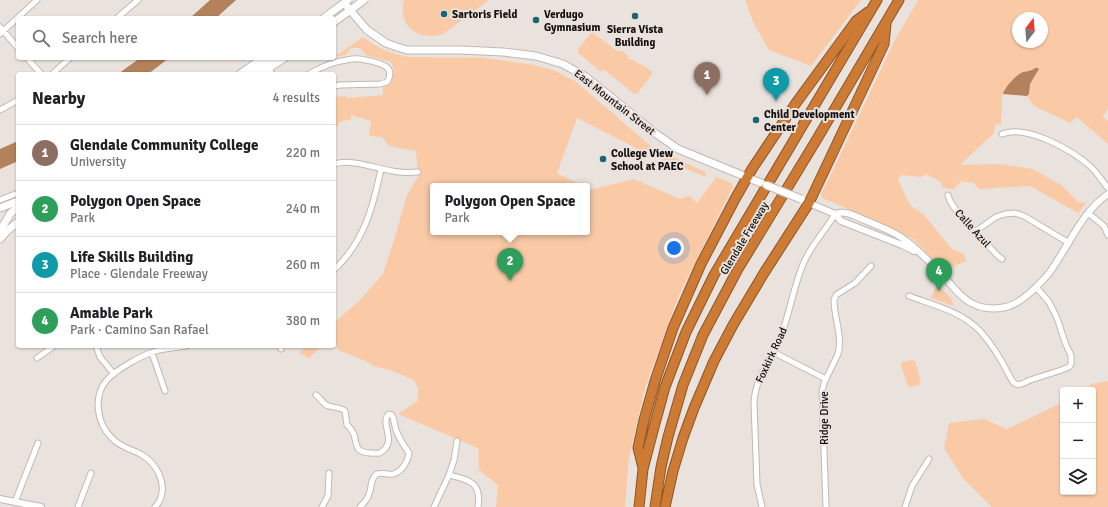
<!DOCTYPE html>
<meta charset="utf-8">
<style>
:root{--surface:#fff;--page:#f6f6f6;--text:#202124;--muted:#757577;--line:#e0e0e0;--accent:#111827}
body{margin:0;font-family:Signika,sans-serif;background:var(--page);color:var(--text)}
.controls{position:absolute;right:12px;bottom:12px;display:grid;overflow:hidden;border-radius:4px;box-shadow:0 1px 3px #0004}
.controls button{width:36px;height:36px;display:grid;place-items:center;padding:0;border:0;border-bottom:1px solid var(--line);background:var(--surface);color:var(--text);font:20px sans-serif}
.compass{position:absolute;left:1012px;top:12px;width:36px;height:36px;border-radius:50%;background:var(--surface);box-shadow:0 1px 3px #0004;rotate:16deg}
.you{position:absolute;left:674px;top:248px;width:14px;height:14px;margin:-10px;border:3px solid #fff;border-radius:50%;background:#1a73e8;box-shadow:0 0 0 6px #1a73e833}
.badge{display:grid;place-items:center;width:26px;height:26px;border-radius:50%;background:var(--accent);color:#fff;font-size:13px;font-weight:700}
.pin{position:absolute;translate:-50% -33px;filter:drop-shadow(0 1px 2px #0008)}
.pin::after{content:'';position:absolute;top:21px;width:14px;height:12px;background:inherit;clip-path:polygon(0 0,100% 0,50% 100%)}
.popup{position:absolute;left:430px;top:183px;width:160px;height:52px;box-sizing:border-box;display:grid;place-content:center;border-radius:4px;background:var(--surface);filter:drop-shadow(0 1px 3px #0005);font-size:13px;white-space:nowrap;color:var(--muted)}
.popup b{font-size:15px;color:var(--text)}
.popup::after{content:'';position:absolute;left:50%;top:100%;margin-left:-8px;border:8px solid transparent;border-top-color:var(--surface)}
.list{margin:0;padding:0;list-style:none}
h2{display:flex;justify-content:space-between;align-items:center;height:52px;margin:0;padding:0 16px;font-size:17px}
h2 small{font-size:13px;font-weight:400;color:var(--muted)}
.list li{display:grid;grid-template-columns:26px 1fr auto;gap:12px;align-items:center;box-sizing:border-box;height:56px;padding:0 16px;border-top:1px solid var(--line)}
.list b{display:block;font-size:15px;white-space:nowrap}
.list p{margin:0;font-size:13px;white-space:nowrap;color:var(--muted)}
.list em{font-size:13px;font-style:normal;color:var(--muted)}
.icon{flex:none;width:22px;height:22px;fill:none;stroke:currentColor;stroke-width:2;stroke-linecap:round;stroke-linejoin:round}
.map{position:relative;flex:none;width:1108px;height:507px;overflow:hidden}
.search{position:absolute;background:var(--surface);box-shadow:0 1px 3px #0004;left:16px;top:16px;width:320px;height:44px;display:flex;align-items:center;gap:10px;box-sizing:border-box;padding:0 14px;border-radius:4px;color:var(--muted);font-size:15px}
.panel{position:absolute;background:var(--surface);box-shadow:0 1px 3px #0004;left:16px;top:72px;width:320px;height:276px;border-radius:4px}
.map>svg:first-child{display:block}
</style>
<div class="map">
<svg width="1108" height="507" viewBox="0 0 1108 507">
<rect width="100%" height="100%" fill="#eae2dd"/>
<path fill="#facaa6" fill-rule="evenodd" d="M404,0H489L443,34C419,42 397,26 404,0Z
M745,0H861L811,66L769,50L753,22Z
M918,0H1108V108L1103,117L1108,121V144L1077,117L1070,123L1034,106L1027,96L1029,94L1030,84L1037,73L1035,68C1030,71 1024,71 1021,74C1015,78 1006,86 1003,93C1002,97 1002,101 1002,105C1002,112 1001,118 1001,124L995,125L994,133L960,165L1000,164L1033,169L1061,185L1078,202L1086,203L1078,213L1030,186L979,189L974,183L961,181L954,189L943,188L941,182L926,174L922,177L901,175L898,180L910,205L924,215L952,249L964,254L966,261L944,271L913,239L865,216L822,198L821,194L835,166L895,40ZM1018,18H1042V42H1018Z
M592,32L617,51H622L628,56L629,59C635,59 638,65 643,65L652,72V74L638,93L634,94L605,70L600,71L578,53V49Z
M363,37C379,49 389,53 409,57L485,58L534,65L553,70L575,81L652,147L705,172L706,177L640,150L577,118L557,173L582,186H433V232H587V188L590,190L634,179L680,199L689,196L697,203L716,177L732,183L733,187L679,295L645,388L629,458L625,507H496L498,485L479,470L478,448L398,414L418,401V389L414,380L390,370L373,366L368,362L338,350L334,335V323L360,300L383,274L394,240L407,195L418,177L416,151L389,146L382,137L369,136L371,121L351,115V120L341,121L334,130V97L345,96L348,98L383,95V87L392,81L394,70L391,62L366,55L360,48H351L346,55L334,57Z
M937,285L950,297L954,306L931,298Z
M307,346H322L309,358L299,353Z
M912,360L915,361L921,382L919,385L910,387L908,386L901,365L902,362Z
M1108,381V507H992L963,478L944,448L949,423L984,419L1007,429L1063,402V492H1093V390H1086L1091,384Z"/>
<path fill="#b3815b" d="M210,0H236L216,18H190Z
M140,58H169L148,74H118Z
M1035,68H1038L1039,69L1030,84L1029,94L1027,96L1003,94C1004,88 1017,74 1023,72C1028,71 1031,71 1035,68Z
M18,141V161L0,169V149Z"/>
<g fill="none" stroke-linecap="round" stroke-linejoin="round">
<defs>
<path id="minor" d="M117,18L138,0
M0,27L18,48
M0,34L37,0
M27,58L41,74
M267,65L272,74
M52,74L70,58
M309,74C322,66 337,61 352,59C358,58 365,60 371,61C382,64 396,67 387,82L380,84L340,85L334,86
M0,110L18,100
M1002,134C1027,124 1074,151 1092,168C1098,174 1103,182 1108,188
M334,164C353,158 379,170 399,172C405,173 412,172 418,172
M948,195L950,201L958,213L997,255L1002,259
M0,200L18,193
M1088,213L1104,226L1108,235
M976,231L996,217L1005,214L1015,213L1024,216L1069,243
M334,270C364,242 373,207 381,169
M909,296C933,305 961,311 980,331C992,344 1001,359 1009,375C1011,378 1012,383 1016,384C1020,386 1024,383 1028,381C1041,376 1055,373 1069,367L1071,364V355L1066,345L1057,318L1049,302L1036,287
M96,346L100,357L114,374
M281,346V349
M773,352L826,379
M152,353L165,391
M37,358L54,346
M316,395C321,398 323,405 329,406C335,408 340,407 345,411L347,425C364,439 344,455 380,453C384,450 387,448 388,443C391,434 381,420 389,414L392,415C395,420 394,425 396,430C399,438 404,446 409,453C408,461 402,472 393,474C387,475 382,472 377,474C370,478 372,488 369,494C368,499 364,503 360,507
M449,475C469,480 482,482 478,507
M15,502L38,443
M78,507L91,473
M155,507C157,505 159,502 160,500C167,483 157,464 142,455C132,449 119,447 111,437C97,423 93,397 106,381C115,370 142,355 156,351C165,348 176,348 186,346
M322,507L328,496L329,473
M434,507L449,475L454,460L457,441
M762,507L757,484L754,403C755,378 771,360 780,338C790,314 793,287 804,262C812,244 826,230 835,214
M826,507L822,392L824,383L838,354C843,336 834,318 834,300L836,295L855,283L871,266
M905,507L912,486L929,459"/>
<path id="tertiary" d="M809,203L835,214L841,221L902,245L914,251
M835,214C838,213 842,212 845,213C851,213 861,219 867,221C880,227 894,231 905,240C921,252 934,266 947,280C953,287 960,296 968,301C980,309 993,310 1006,307C1017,304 1024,298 1032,291C1039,284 1047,277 1052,269C1070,243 1082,212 1108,194
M0,499L41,507"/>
<path id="secondary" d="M344,3L367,30L386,43L397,47L407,50H461L503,52L536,56L563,64L586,77L655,133L678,149L766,185
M324,18L348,0
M334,22L364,0
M240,74L263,58
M247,74L273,58
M260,74L284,58
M0,208L18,201
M0,231L10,214L18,207
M0,239L7,231L18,222"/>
<path id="motorway" d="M643,468L638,448L644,420L655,381L673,328L701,264L735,199L752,169L796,103L856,21L868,12
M639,507L643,469L654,427L665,387L686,332L714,275L877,0
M655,507L661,467L668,437L683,385L703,335L738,269L817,139L899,0
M665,507L673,471L683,438L694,408L714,361L733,325L764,273L809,203L884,44L886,24"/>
</defs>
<use href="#minor" stroke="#c0b9b4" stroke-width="7"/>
<use href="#tertiary" stroke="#c0b9b4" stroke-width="8"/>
<use href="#secondary" stroke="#c0b9b4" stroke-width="9"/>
<use href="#motorway" stroke="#8c5527" stroke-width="11"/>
<use href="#minor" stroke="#fff" stroke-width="5"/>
<use href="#tertiary" stroke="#fff" stroke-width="6"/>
<use href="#secondary" stroke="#fff" stroke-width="7"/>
<use href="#motorway" stroke="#cd7b34" stroke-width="9"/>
<defs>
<path id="secondary-bridge" d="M766,185L801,199"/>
</defs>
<use href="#secondary-bridge" stroke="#c0b9b4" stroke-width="9" stroke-linecap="butt"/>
<use href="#secondary-bridge" stroke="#fff" stroke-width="7"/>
</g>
<g fill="#1b6670" stroke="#eae2dd" stroke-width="1.5">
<circle cx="444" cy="14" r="4"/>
<circle cx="635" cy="16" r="4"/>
<circle cx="536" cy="20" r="4"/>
<circle cx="756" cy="120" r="4"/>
<circle cx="603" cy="159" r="4"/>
</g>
<g text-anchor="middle" stroke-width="4" stroke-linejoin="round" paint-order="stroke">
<g font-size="11" font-weight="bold" fill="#120f0e" stroke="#eae2dd" text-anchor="start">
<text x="452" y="18">Sartoris Field</text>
<text x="544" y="18">Verdugo<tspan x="544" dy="13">Gymnasium</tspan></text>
<text x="635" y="33" text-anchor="middle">Sierra Vista<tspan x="635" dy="13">Building</tspan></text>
<text x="764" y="118">Child Development<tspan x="764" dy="13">Center</tspan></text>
<text x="611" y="157">College View<tspan x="611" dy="13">School at PAEC</tspan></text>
</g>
<g font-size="11" fill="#120f0e" stroke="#eae2dd">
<text transform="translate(615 102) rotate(38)" y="4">East Mountain Street</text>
<text transform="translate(973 228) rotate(48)" y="4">Calle Azul</text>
<text transform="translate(744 238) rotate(-59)" y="4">Glendale Freeway</text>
<text transform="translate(771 355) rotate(-65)" y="4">Foxkirk Road</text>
<text transform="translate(824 418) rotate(-90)" y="4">Ridge Drive</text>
</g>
</g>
</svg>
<div class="controls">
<button>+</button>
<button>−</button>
<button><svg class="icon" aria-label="layers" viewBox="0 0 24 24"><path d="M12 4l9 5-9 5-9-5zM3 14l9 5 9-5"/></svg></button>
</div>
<svg class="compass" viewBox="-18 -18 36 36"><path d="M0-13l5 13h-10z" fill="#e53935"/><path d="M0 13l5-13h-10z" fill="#757577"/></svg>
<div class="you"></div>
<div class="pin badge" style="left:707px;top:95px;background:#8d6e63">1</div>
<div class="pin badge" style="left:510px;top:281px;background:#2e9e5b">2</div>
<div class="popup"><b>Polygon Open Space</b>Park</div>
<div class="pin badge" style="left:776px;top:101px;background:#0f9aa8">3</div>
<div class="pin badge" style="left:939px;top:291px;background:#2e9e5b">4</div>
<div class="search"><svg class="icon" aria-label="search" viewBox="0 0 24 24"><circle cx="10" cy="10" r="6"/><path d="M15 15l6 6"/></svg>Search here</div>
<section class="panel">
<h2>Nearby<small>4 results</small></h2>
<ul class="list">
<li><span class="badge" style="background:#8d6e63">1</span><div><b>Glendale Community College</b><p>University</p></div><em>220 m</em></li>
<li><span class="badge" style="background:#2e9e5b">2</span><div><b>Polygon Open Space</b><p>Park</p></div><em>240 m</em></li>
<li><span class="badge" style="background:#0f9aa8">3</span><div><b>Life Skills Building</b><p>Place · Glendale Freeway</p></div><em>260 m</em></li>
<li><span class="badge" style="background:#2e9e5b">4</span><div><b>Amable Park</b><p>Park · Camino San Rafael</p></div><em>380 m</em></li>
</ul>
</section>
</div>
